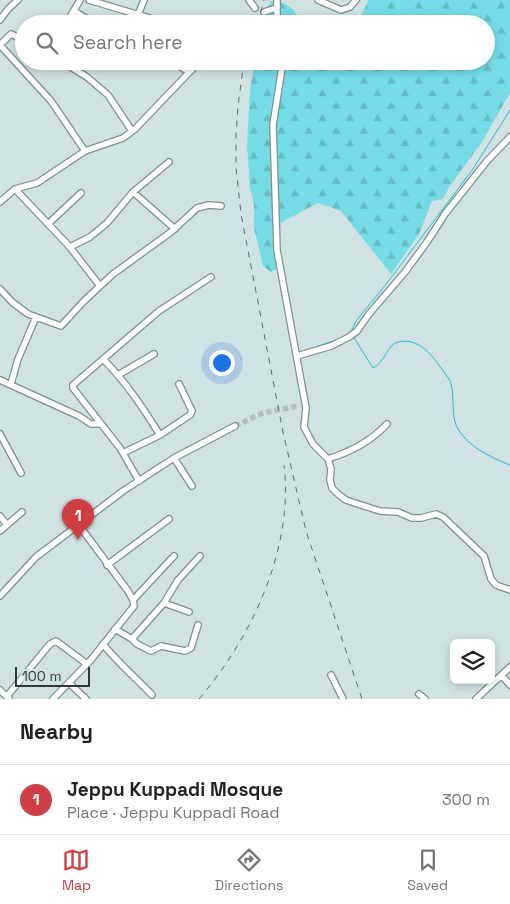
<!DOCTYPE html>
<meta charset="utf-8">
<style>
:root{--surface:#fff;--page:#f2f2f2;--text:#222;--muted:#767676;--line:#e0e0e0;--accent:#ce3e42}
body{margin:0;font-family:"Space Grotesk",sans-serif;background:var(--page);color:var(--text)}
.controls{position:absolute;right:15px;bottom:15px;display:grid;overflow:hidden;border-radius:8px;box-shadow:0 2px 8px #0003}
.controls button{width:45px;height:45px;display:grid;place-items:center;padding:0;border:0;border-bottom:1px solid var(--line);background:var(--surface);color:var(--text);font:25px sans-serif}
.scale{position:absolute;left:15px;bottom:12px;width:75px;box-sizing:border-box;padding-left:5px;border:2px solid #313738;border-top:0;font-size:14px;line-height:18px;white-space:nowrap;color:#313738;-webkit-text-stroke:4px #d1e2e3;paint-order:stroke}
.you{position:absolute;left:221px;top:362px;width:18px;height:18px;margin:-12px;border:4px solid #fff;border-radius:50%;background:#1a73e8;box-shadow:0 0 0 8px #1a73e833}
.badge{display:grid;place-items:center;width:32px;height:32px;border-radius:50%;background:var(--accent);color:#fff;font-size:16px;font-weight:700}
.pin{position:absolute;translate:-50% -41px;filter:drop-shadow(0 1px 2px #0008)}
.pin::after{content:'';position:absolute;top:26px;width:18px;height:15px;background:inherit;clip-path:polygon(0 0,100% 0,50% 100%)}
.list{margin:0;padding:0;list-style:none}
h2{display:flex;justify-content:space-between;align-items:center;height:65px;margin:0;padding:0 20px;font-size:21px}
h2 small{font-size:16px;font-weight:400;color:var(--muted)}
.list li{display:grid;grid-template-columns:32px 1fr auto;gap:15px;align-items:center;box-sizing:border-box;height:70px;padding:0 20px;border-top:1px solid var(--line)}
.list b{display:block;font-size:19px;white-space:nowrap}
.list p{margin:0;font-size:16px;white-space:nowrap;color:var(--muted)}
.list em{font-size:16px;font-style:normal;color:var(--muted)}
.icon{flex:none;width:28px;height:28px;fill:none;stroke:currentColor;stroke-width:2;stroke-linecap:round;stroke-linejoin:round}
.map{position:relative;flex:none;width:510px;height:699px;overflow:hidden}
.search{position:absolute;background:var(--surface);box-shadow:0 2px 8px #0003;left:15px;right:15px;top:15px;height:55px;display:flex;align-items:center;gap:12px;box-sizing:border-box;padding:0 18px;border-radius:28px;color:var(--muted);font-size:19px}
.sheet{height:135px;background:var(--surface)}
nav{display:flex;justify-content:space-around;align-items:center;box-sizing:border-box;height:70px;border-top:1px solid var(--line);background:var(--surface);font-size:14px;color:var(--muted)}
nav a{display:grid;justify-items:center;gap:2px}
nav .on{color:var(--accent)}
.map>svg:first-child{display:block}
</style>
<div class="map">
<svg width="510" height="699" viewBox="0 0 510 699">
<defs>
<pattern id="forest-firs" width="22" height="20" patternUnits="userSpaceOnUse" patternTransform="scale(1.25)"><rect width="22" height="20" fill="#75dce6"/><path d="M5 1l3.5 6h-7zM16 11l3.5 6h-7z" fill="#66bdc6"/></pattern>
</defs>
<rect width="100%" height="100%" fill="#d1e2e3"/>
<path fill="url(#forest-firs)" d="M369,0H510V93L482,142L449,187L443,199L432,201L419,234L391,274L341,211L318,203L278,224L282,267L271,272L263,266L254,228V205L250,188L247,145L250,90L255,61H486V24H356Z
M271,1C288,1 295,10 302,24H263L266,10Z"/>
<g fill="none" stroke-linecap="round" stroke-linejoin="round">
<path stroke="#1fbfcc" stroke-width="1" d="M351,332L356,321L387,283L473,169L510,110
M353,336L373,368C385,363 387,344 398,342C419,337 433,356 443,371C446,375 450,379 451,384C454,395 452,417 456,425C466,446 490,457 510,465
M307,350L339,339"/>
<path stroke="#b1c0c1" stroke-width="5.5" stroke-dasharray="5.5 3" stroke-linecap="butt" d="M235,426L263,413L298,406"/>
<defs>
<path id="street" d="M89,0L166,23
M249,0L255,8
M318,0L341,10L350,7L356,0
M74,11L96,24
M264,12L276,8
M138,15L144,0
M0,20L8,9L18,0
M66,24L80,0
M277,24V0
M0,45L51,101L85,151
M0,45L11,34L24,40
M61,61L87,77L108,95L132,131
M171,61L189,72
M283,61L273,125L277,250L306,408L304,427L313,444L328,459L331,469L330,480L332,488L338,494L346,500L358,504L380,511L398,512L412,518H421L436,514L443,517L484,556L491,579L496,585L510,590
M15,189L69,246H72L90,237L107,223L133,192L169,162
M133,192L175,229
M0,202L15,189L37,183L85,151L123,138L135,129L200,61
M48,224L81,193
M69,246L100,286
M0,289L12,302L28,314L61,326L83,302L113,274L171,232L197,208L209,205L221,206
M297,356L331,346L349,337L357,331L369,314L405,272L427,242L445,214L487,161L510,137
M103,359C126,382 143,408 160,435
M118,375L154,354
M0,380L79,416L91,424H101
M11,384L18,359L36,317
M0,434L21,473
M123,453L160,435L190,415L192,411L179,384
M174,458L192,486
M328,459C352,451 370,442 387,424
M139,481L120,448L73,388V385L159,311L211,277
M0,516L7,525
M0,531L22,512
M107,565L169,519
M0,596L36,557L123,491L174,458L235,426
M133,600L174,556
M164,603L178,580L200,556
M115,629L132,639L164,603L189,612
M132,639L137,644L151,651L161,646L185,651L191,648L198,625
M103,644C117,662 136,678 152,695
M331,675L343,699
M502,676L510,685
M69,683L86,699
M0,690L8,698
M419,694L425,699
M9,699L8,695L50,644L56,641L87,664
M53,699L90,661L134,606L133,600L128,591L78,524
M476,699L510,667"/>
</defs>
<use href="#street" stroke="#7f8f90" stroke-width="8"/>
<use href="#street" stroke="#fff" stroke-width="5.5"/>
<path stroke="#616b6c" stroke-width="1" stroke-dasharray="6 6" stroke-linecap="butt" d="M257,24L264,0
M244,61L238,106L236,136V168L241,214L283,432L306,531L362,699
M199,699C252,637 294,548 284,465"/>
</g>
</svg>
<div class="controls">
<button><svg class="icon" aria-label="layers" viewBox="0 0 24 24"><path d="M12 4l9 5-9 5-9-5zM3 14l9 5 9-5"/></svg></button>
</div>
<div class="scale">100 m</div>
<div class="you"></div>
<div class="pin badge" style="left:78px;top:540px">1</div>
<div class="search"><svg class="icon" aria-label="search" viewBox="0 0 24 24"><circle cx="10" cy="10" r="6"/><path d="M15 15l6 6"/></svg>Search here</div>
</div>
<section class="sheet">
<h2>Nearby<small></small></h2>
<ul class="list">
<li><span class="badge">1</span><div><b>Jeppu Kuppadi Mosque</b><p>Place · Jeppu Kuppadi Road</p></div><em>300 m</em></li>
</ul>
</section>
<nav>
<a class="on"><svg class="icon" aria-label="map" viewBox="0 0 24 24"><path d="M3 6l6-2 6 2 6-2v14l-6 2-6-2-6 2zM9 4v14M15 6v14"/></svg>Map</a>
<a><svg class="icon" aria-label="directions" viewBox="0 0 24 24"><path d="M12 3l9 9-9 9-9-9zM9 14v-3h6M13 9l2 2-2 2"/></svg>Directions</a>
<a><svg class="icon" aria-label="saved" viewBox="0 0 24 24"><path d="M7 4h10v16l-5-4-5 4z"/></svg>Saved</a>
</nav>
